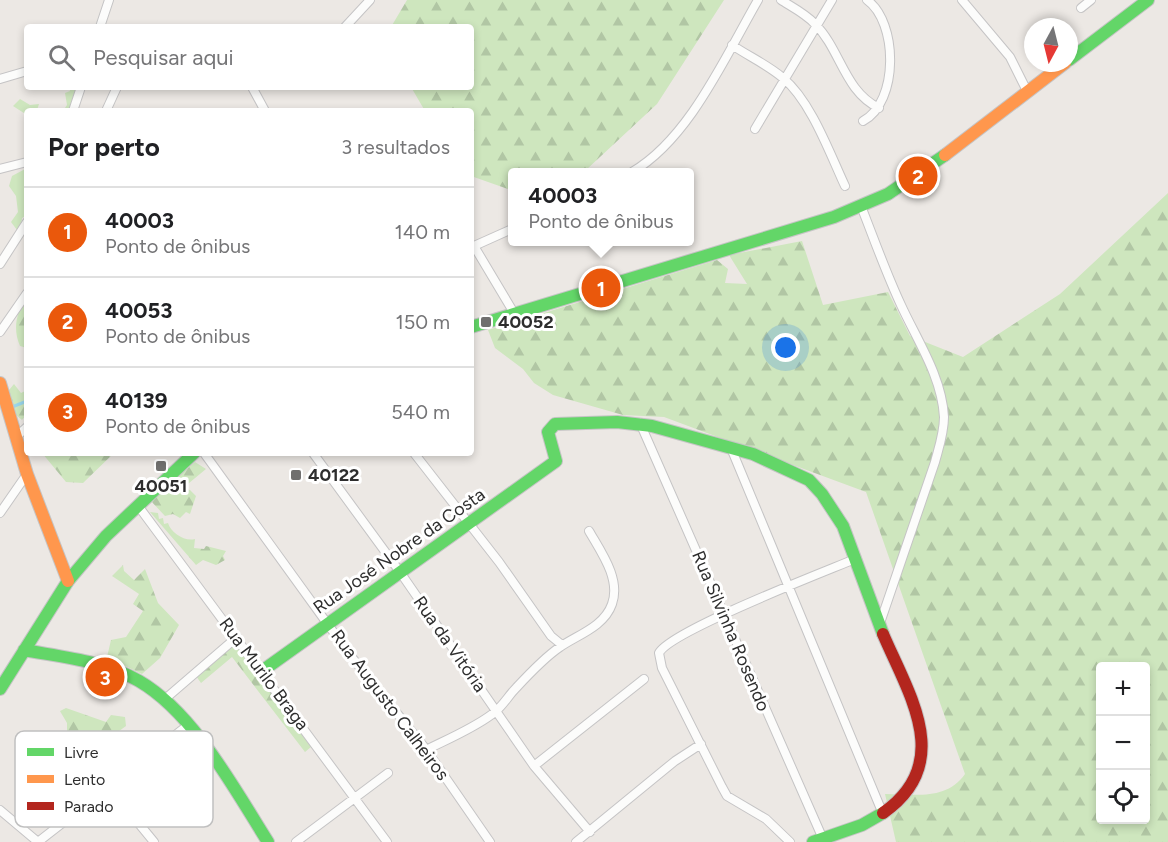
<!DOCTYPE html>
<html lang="pt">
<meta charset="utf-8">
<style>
:root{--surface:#fff;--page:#f2f2f2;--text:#202124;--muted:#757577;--line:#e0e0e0;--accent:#ea580c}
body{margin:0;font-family:Figtree,sans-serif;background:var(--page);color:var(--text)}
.controls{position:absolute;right:18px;bottom:18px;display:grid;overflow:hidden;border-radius:6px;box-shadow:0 3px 9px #0003}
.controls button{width:54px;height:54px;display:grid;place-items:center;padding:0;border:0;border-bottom:2px solid var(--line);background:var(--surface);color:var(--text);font:30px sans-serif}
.compass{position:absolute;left:1024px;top:18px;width:54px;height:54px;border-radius:50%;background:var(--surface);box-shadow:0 3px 9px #0003;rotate:187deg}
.you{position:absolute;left:786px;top:348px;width:21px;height:21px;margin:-15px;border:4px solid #fff;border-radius:50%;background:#1a73e8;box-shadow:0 0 0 9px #1a73e833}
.badge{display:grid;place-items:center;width:39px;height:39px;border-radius:50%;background:var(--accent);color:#fff;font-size:20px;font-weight:700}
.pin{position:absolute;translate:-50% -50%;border:3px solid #fff;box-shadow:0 2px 6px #0006}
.popup{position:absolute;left:508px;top:168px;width:186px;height:78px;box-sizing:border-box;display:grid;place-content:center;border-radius:6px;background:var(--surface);filter:drop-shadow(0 2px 4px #0005);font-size:20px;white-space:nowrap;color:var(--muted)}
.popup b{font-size:22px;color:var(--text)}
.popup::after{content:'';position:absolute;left:50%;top:100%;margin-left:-12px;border:12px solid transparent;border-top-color:var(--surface)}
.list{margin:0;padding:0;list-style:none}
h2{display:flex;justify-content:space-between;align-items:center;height:78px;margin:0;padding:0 24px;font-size:26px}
h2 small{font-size:20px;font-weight:400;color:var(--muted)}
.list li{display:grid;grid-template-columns:39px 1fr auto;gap:18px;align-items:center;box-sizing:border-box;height:90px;padding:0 24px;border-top:2px solid var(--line)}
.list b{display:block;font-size:22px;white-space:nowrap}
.list p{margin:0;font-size:20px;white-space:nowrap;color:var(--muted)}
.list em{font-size:20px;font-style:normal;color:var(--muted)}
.icon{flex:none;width:33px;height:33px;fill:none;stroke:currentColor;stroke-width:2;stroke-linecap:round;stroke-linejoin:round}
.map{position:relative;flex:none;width:1168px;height:842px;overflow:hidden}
.search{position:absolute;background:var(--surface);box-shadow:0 3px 9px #0003;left:24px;top:24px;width:450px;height:66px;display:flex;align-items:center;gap:15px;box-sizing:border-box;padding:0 21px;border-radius:6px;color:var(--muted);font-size:22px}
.panel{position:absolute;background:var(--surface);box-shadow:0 3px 9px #0003;left:24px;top:108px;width:450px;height:348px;border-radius:6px}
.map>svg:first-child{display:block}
</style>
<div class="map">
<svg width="1168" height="842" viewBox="0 0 1168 842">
<defs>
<pattern id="forest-firs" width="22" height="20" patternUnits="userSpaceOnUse" patternTransform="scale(1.5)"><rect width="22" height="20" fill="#cee6be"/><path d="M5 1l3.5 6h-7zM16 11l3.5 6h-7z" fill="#b1c6a4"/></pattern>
</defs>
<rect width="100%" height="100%" fill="#ece8e4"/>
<path fill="#cee6be" d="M69,87H81L73,111H27V115L13,106L20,99L30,105L39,104L37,110L63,111L67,105L65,93L70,91Z
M27,168V215L22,218L21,227L17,230L11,222L18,212L16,196L9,186L12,176Z"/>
<path fill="url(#forest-firs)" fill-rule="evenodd" d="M407,0H724L657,104L586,170L575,172H512L511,190L471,176V111H425L411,87H471V27H391Z
M1168,193V842H896L885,794C915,794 946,801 965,774L866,492L664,417L623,415L553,395L534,383L523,369L495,348L488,330L717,260L728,269L725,283L747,284L729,255L802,241L823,305L888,292L910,336L963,357L1060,294ZM1100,666H1146V820H1100Z
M27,296V348L20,346C12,328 17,311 27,296Z
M14,384L21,393L27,390V414L22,420L16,415L9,390Z
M42,453H114L83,483L66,482Z
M195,462L206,469L183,488L190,490L196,496L190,514L186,512L180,518L173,514L165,516L150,500Z
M150,512L158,513L159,519L163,518L164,524L168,523C171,533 185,542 195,539L194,548L204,549L206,546L226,551L223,556L225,560L216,565L203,560L196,565Z
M123,565L124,571L134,580L145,569L158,603L179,625L160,658L142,674L107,657L111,640L126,637L143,611L133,604L139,594L112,576Z
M235,641L311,747L305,752L232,657L201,683L196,676Z
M66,708L106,722L111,715L125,717L126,726L97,747L78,734L67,731V723L60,711Z"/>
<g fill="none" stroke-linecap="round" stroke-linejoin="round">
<path stroke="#99d6ec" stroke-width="3" d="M12,407L27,401"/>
<defs>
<path id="street" d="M781,0C792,7 806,14 815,24C841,50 844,91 879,108
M962,0L1010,57L1027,91
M1081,8L1091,0
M100,27L109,0
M345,27L370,0
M732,45C748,56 768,65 783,78C811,101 830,154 845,186
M0,79L27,71
M252,87L265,111
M73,111L81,87
M106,111L117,87
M863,121C899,102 898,22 867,0
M755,129L832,0
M0,169L27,162
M632,172C689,139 725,57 758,0
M861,206C874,239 886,273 901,305C917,340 942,377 944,417C944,433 939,447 935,462L879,626
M512,229L474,246L514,313
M0,264L27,222
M0,332L27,293
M640,423L823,839
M16,437L27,427
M731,448L883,814
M204,453L350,655L425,748L490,842
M313,453L400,572L534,766L590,832
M414,453L499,562L551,636L562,645
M139,507L387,842
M0,513L27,474
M165,699L237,637
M426,750C448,739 472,729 491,715C501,709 508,696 516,688C529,674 545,657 560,647C577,635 604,627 612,604C621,579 601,552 589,531
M534,766L644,679
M108,786L154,842
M0,810L38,842
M38,842L187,726
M296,842L388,773
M576,842L675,761L701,744
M790,842L766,819L727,796L722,787L662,668L659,653C670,631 824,572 855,559"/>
<path id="fast" d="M1069,60L1148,0
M471,327L834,217L888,194L945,155
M24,650C62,657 105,661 139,681C194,713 235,790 268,842
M262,671L556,461L548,432L555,424L617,422L652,426L753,454L809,480L822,494L843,526L883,634
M0,689L68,581L106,536L194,453
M813,842L862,825L883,813"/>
<path id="slow" d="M945,155L1065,63
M0,383L27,474L68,581"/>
<path id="jam" d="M883,634C909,695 955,763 883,813"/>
</defs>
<use href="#street" stroke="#c5c4c5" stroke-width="10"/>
<use href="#fast" stroke="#c5c4c5" stroke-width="14"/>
<use href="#slow" stroke="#c5c4c5" stroke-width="14"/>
<use href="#jam" stroke="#c5c4c5" stroke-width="14"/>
<use href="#street" stroke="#fcfcfb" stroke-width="8"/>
<use href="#fast" stroke="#63d668" stroke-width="12"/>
<use href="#slow" stroke="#ff974d" stroke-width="12"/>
<use href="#jam" stroke="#b3261e" stroke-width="12"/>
</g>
<g fill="#706f6e" stroke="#fff" stroke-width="2">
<rect x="480" y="316" width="12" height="12" rx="3"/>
<rect x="155" y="460" width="12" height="12" rx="3"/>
<rect x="290" y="469" width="12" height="12" rx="3"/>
</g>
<g text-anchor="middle" stroke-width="6" stroke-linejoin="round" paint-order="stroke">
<g font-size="18" font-weight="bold" fill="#2e2e2e" stroke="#fff" text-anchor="start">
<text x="498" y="328">40052</text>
<text x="308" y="481">40122</text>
<text x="161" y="492" text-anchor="middle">40051</text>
</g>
<g font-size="18" fill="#2e2e2e" stroke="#fff">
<text transform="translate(399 551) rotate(-35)" y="6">Rua José Nobre da Costa</text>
<text transform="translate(731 631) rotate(67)" y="6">Rua Silvinha Rosendo</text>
<text transform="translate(450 644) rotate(55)" y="6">Rua da Vitória</text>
<text transform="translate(264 674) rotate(53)" y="6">Rua Murilo Braga</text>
<text transform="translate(390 705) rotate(53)" y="6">Rua Augusto Calheiros</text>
</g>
</g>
<rect x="15" y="731" width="198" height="96" rx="9" fill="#fff" stroke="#c0c0c0" stroke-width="1.5"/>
<rect x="27" y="748" width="27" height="8" fill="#63d668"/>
<rect x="27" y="775" width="27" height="8" fill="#ff974d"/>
<rect x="27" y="802" width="27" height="8" fill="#b3261e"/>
<g font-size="16" fill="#2e2e2e">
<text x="64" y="758">Livre</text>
<text x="64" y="785">Lento</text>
<text x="64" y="812">Parado</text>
</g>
</svg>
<div class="controls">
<button>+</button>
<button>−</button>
<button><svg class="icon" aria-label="locate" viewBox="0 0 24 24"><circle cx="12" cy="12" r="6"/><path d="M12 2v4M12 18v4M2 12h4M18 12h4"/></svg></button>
</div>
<svg class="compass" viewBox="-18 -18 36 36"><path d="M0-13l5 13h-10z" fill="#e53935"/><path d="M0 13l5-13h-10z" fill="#757577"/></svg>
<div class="you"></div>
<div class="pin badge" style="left:601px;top:288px">1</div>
<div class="popup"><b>40003</b>Ponto de ônibus</div>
<div class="pin badge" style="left:918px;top:176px">2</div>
<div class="pin badge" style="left:105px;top:677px">3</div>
<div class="search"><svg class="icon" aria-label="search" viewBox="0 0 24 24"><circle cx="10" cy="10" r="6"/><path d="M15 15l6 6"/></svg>Pesquisar aqui</div>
<section class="panel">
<h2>Por perto<small>3 resultados</small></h2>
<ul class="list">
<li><span class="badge">1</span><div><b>40003</b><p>Ponto de ônibus</p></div><em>140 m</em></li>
<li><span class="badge">2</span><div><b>40053</b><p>Ponto de ônibus</p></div><em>150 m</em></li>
<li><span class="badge">3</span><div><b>40139</b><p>Ponto de ônibus</p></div><em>540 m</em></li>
</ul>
</section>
</div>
